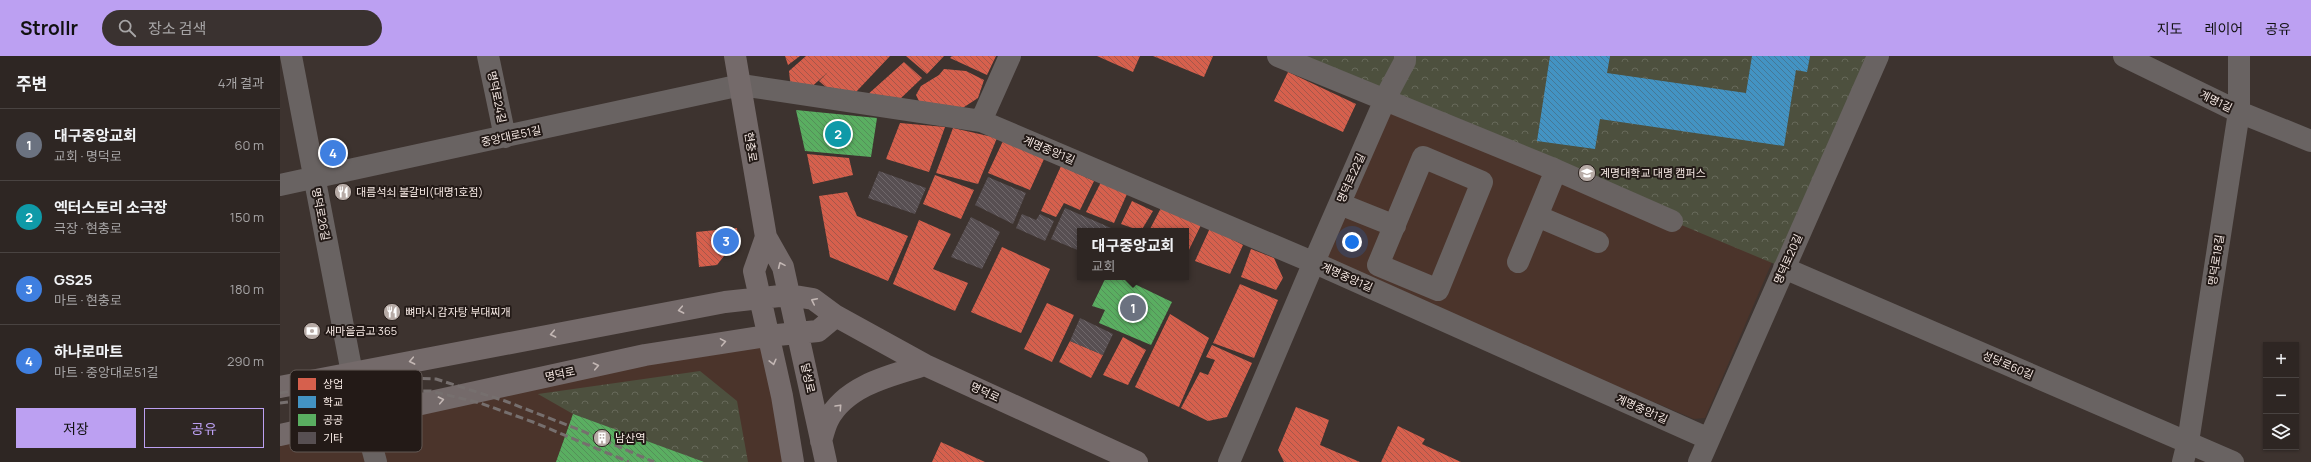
<!DOCTYPE html>
<html lang="ko">
<meta charset="utf-8">
<style>
:root{--surface:#2e2623;--page:#3a3230;--text:#f1f3f6;--muted:#a7a5a6;--line:#494341;--accent:#bca0f2}
body{margin:0;font-family:Manrope,"Noto Sans KR",sans-serif;background:var(--page);color:var(--text)}
.controls{position:absolute;right:12px;bottom:12px;display:grid;overflow:hidden;border-radius:0px;box-shadow:0 1px 3px #0004}
.controls button{width:36px;height:36px;display:grid;place-items:center;padding:0;border:0;border-bottom:1px solid var(--line);background:var(--surface);color:var(--text);font:20px sans-serif}
.you{position:absolute;left:1072px;top:186px;width:14px;height:14px;margin:-10px;border:3px solid #fff;border-radius:50%;background:#1a73e8;box-shadow:0 0 0 6px #1a73e833}
.badge{display:grid;place-items:center;width:26px;height:26px;border-radius:50%;background:var(--accent);color:#fff;font-size:13px;font-weight:700}
.pin{position:absolute;translate:-50% -50%;border:2px solid #fff;box-shadow:0 1px 4px #0006}
.popup{position:absolute;left:797px;top:172px;width:112px;height:52px;box-sizing:border-box;display:grid;place-content:center;border-radius:0px;background:var(--surface);filter:drop-shadow(0 1px 3px #0005);font-size:13px;white-space:nowrap;color:var(--muted)}
.popup b{font-size:15px;color:var(--text)}
.popup::after{content:'';position:absolute;left:50%;top:100%;margin-left:-8px;border:8px solid transparent;border-top-color:var(--surface)}
.list{margin:0;padding:0;list-style:none}
h2{display:flex;justify-content:space-between;align-items:center;height:52px;margin:0;padding:0 16px;font-size:17px}
h2 small{font-size:13px;font-weight:400;color:var(--muted)}
.list li{display:grid;grid-template-columns:26px 1fr auto;gap:12px;align-items:center;box-sizing:border-box;height:72px;padding:0 16px;border-top:1px solid var(--line)}
.list b{display:block;font-size:15px;white-space:nowrap}
.list p{margin:0;font-size:13px;white-space:nowrap;color:var(--muted)}
.list em{font-size:13px;font-style:normal;color:var(--muted)}
.actions{display:flex;gap:8px;padding:12px 16px}
.actions a{flex:1;padding:9px 0;border:1px solid var(--accent);border-radius:0px;text-align:center;font-size:14px;color:var(--accent)}
.actions .main{background:var(--accent);color:#111}
.icon{flex:none;width:22px;height:22px;fill:none;stroke:currentColor;stroke-width:2;stroke-linecap:round;stroke-linejoin:round}
.map{position:relative;flex:none;width:2031px;height:406px;overflow:hidden}
header{display:flex;align-items:center;gap:24px;box-sizing:border-box;height:56px;padding:0 20px;background:var(--accent);color:#111}
header strong{font-size:19px}
nav{display:flex;gap:22px;margin-inline-start:auto;font-size:14px}
.search{width:280px;height:36px;background:var(--page);display:flex;align-items:center;gap:10px;box-sizing:border-box;padding:0 14px;border-radius:22px;color:var(--muted);font-size:15px}
main{display:flex}
aside{flex:1;background:var(--surface)}
.map>svg:first-child{display:block}
</style>
<header>
<strong>Strollr</strong>
<div class="search"><svg class="icon" aria-label="search" viewBox="0 0 24 24"><circle cx="10" cy="10" r="6"/><path d="M15 15l6 6"/></svg>장소 검색</div>
<nav><a>지도</a><a>레이어</a><a>공유</a></nav>
</header>
<main>
<aside>
<h2>주변<small>4개 결과</small></h2>
<ul class="list">
<li><span class="badge" style="background:#6b7280">1</span><div><b>대구중앙교회</b><p>교회 · 명덕로</p></div><em>60 m</em></li>
<li><span class="badge" style="background:#0f9aa8">2</span><div><b>엑터스토리 소극장</b><p>극장 · 현충로</p></div><em>150 m</em></li>
<li><span class="badge" style="background:#3f7fe0">3</span><div><b>GS25</b><p>마트 · 현충로</p></div><em>180 m</em></li>
<li><span class="badge" style="background:#3f7fe0">4</span><div><b>하나로마트</b><p>마트 · 중앙대로51길</p></div><em>290 m</em></li>
</ul>
<div class="actions"><a class="main">저장</a><a>공유</a></div>
</aside>
<div class="map">
<svg width="2031" height="406" viewBox="0 0 2031 406">
<defs>
<pattern id="park-crowns" width="20" height="18" patternUnits="userSpaceOnUse"><rect width="20" height="18" fill="#4d503e"/><path d="M2 6a3 3 0 1 1 6 0M12 15a3 3 0 1 1 6 0" fill="none" stroke="#67695a"/></pattern>
<pattern id="shops-back-hatch" width="6" height="6" patternUnits="userSpaceOnUse"><rect width="6" height="6" fill="#d6604d"/><path d="M-1 5l2 2M0 0l6 6M5-1l2 2" fill="none" stroke="#a5574a"/></pattern>
<pattern id="schools-back-hatch" width="6" height="6" patternUnits="userSpaceOnUse"><rect width="6" height="6" fill="#4393c3"/><path d="M-1 5l2 2M0 0l6 6M5-1l2 2" fill="none" stroke="#457897"/></pattern>
<pattern id="public-back-hatch" width="6" height="6" patternUnits="userSpaceOnUse"><rect width="6" height="6" fill="#5aae61"/><path d="M-1 5l2 2M0 0l6 6M5-1l2 2" fill="none" stroke="#558f59"/></pattern>
<pattern id="building-back-hatch" width="6" height="6" patternUnits="userSpaceOnUse"><rect width="6" height="6" fill="#574f52"/><path d="M-1 5l2 2M0 0l6 6M5-1l2 2" fill="none" stroke="#70686b"/></pattern>
</defs>
<rect width="100%" height="100%" fill="#3d332f"/>
<path fill="#4b342b" d="M1113,44L1499,190L1425,362L1414,363L1053,211L1045,204Z
M487,280L515,406H0V374Z"/>
<path fill="url(#park-crowns)" d="M998,0H1598L1504,212Z
M420,315L457,345L468,406H276L293,358L258,338Z"/>
<path fill="url(#shops-back-hatch)" d="M505,0H520L508,9Z
M526,0H610L576,36L546,31L539,25L548,16L527,35L511,34L509,15Z
M626,0H664L647,18Z
M672,0H716L707,19L670,2Z
M817,0H860L853,16Z
M873,0H933L924,21Z
M624,6L642,22L619,44L586,40Z
M664,13L686,15L704,24L698,42L681,53L639,45L636,39L641,30L659,19Z
M1008,16L1076,48L1063,76L994,45Z
M620,67L665,71L649,116L606,103Z
M673,72L717,82L698,128L656,117Z
M723,85L764,103L750,134L708,117Z
M527,98L569,102L573,119L533,128Z
M781,110L814,125L800,154L784,147L776,161L761,155Z
M655,119L694,134L681,163L643,148Z
M821,126L847,138L834,167L806,156Z
M567,136L577,160L628,180L608,225L550,201L539,140Z
M852,145L873,155L861,175L841,168Z
M882,150L921,169L906,200V175H869Z
M639,164L671,178L653,213L688,227L675,255L613,228Z
M457,172L458,182L437,209L419,211L416,176Z
M930,172L963,189L950,218L915,205Z
M722,191L770,213L741,277L691,256Z
M971,193L994,202L1003,222L996,234L961,221Z
M960,228L998,244L974,302L933,287Z
M767,247L794,259L772,306L744,293Z
M890,258L929,282L899,351L855,331Z
M843,281L866,294L848,329L823,319Z
M790,285L823,299L811,322L779,306Z
M932,289L972,307L947,361L928,365L901,352L920,316L928,319L935,304L926,301Z
M1016,351L1049,364L1040,389L1080,406H1004L998,394Z
M1118,370L1145,383L1142,388L1181,406H1101Z
M661,386L705,406H652Z"/>
<path fill="url(#schools-back-hatch)" d="M1270,0H1330L1327,17L1466,37L1472,0H1530L1527,16L1516,14L1504,90L1320,63L1315,93L1257,85Z"/>
<path fill="url(#public-back-hatch)" d="M516,54L597,62L591,101L525,95Z
M826,221H840L892,246L871,289L819,267L825,254L812,250Z
M293,358L424,406H276Z"/>
<path fill="url(#building-back-hatch)" d="M599,115L646,132L635,158L588,142Z
M708,121L746,137L733,168L695,149Z
M785,152L831,172L830,175H800V195L771,183Z
M742,158L756,164L760,158L774,165L765,185L736,172Z
M691,161L720,176L702,213L671,201Z
M800,262L833,278L823,299L790,285Z"/>
<g fill="none" stroke-linecap="round" stroke-linejoin="round">
<path stroke="#696362" stroke-width="22" d="M11,0L72,317L96,406
M208,0L225,81
M998,0L1276,114L1238,206
M1844,0L1959,56L2031,85
M701,65L730,0
M1143,101L1202,126L1158,234L1098,209Z
M1276,114L1392,165
M0,129L461,29L701,65L1044,211L1429,383
M1060,148L1115,170
M1257,160L1318,186
M1504,212L1953,406
M949,406L1034,206L1108,37L1125,5V0
M1419,406L1598,0
M1903,406L1908,386L1959,56V0"/>
<path stroke="#746a6a" stroke-width="22" d="M455,0L486,181L503,211L546,406
M486,181L474,215L502,340L513,406
M0,331L445,246L509,239L533,243L556,260L645,309L857,406
M0,379L365,299L487,280L538,275L556,260
M541,385C543,378 545,370 548,364C566,329 612,319 645,309"/>
<path stroke="#766f6e" stroke-width="3" stroke-dasharray="8 4" stroke-linecap="butt" d="M0,337L91,321L156,323L225,345L300,374L374,406
M0,347L98,335H151L200,347L253,366L349,406"/>
</g>
<defs><path id="oneway-chevron" d="M-2-3.5L2.5 0L-2 3.5" fill="none" stroke-width="1.6" stroke-linecap="round" stroke-linejoin="round"/></defs>
<g stroke="#c3b7b4">
<use href="#oneway-chevron" transform="translate(501 209) rotate(-114)"/>
<use href="#oneway-chevron" transform="translate(534 245) rotate(-154)"/>
<use href="#oneway-chevron" transform="translate(401 254) rotate(169)"/>
<use href="#oneway-chevron" transform="translate(273 278) rotate(169)"/>
<use href="#oneway-chevron" transform="translate(443 286) rotate(-10)"/>
<use href="#oneway-chevron" transform="translate(132 305) rotate(169)"/>
<use href="#oneway-chevron" transform="translate(493 306) rotate(76)"/>
<use href="#oneway-chevron" transform="translate(316 310) rotate(-12)"/>
<use href="#oneway-chevron" transform="translate(161 344) rotate(-12)"/>
<use href="#oneway-chevron" transform="translate(559 351) rotate(-47)"/>
</g>
<defs>
<symbol id="university-disc" viewBox="-11 -11 22 22"><circle r="9.5" fill="#b7aba6" stroke="#231a17"/><path d="M0-5L7-2L0 1L-7-2ZM-4 1L0 2.5L4 1V4Q0 6-4 4Z" fill="#fff"/></symbol>
<symbol id="restaurant-disc" viewBox="-11 -11 22 22"><circle r="9.5" fill="#b7aba6" stroke="#231a17"/><path d="M-5-6h1v4h1v-4h1v4h1v-4h1v5L-1.5 .5V6h-2V.5L-5-1ZM5-6V6H3V1.5H1.5Q1.5-4 5-6Z" fill="#fff"/></symbol>
<symbol id="bank-disc" viewBox="-11 -11 22 22"><circle r="9.5" fill="#b7aba6" stroke="#231a17"/><path d="M-6-4H6V4H-6ZM0-2.3a2.3 2.3 0 1 0 0 4.6a2.3 2.3 0 1 0 0-4.6Z" fill="#fff"/></symbol>
<symbol id="building-disc" viewBox="-11 -11 22 22"><circle r="9.5" fill="#b7aba6" stroke="#231a17"/><path d="M-4-6H4V6H1V3H-1V6H-4ZM-2.5-4.3h1.7v1.8h-1.7ZM.8-4.3h1.7v1.8H.8ZM-2.5-1h1.7V.8h-1.7ZM.8-1h1.7V.8H.8Z" fill="#fff"/></symbol>
</defs>
<g fill-rule="evenodd">
<use href="#university-disc" x="1297" y="107" width="20" height="20"/>
<use href="#restaurant-disc" x="53" y="126" width="20" height="20"/>
<use href="#restaurant-disc" x="102" y="246" width="20" height="20"/>
<use href="#bank-disc" x="22" y="265" width="20" height="20"/>
<use href="#building-disc" x="312" y="372" width="20" height="20"/>
</g>
<g text-anchor="middle" stroke-width="4" stroke-linejoin="round" paint-order="stroke">
<g font-size="11" fill="#f8ebe6" stroke="#231a17">
<text transform="translate(217 41) rotate(78)" y="4">명덕로24길</text>
<text transform="translate(1936 45) rotate(26)" y="4">계명1길</text>
<text transform="translate(231 80) rotate(-12)" y="4">중앙대로51길</text>
<text transform="translate(471 91) rotate(81)" y="4">현충로</text>
<text transform="translate(769 94) rotate(23)" y="4">계명중앙1길</text>
<text transform="translate(1071 122) rotate(-66)" y="4">명덕로22길</text>
<text transform="translate(41 158) rotate(79)" y="4">명덕로26길</text>
<text transform="translate(1508 203) rotate(-66)" y="4">명덕로20길</text>
<text transform="translate(1936 204) rotate(-81)" y="4">명덕로18길</text>
<text transform="translate(1067 221) rotate(24)" y="4">계명중앙1길</text>
<text transform="translate(1728 309) rotate(23)" y="4">성당로60길</text>
<text transform="translate(280 318) rotate(-12)" y="4">명덕로</text>
<text transform="translate(528 322) rotate(78)" y="4">달성로</text>
<text transform="translate(705 336) rotate(25)" y="4">명덕로</text>
<text transform="translate(1362 353) rotate(24)" y="4">계명중앙1길</text>
</g>
<g font-size="11" fill="#f8ebe6" stroke="#231a17" text-anchor="start">
<text x="1320" y="121">계명대학교 대명 캠퍼스</text>
<text x="76" y="140">대름석쇠 불갈비(대명1호점)</text>
<text x="125" y="260">뼈마시 감자탕 부대찌개</text>
<text x="45" y="279">새마을금고 365</text>
<text x="335" y="386">남산역</text>
</g>
</g>
<rect x="10" y="314" width="132" height="82" rx="6" fill="#231a17" stroke="#635955" stroke-width="1"/>
<rect x="18" y="322" width="18" height="12" fill="#d6604d"/>
<rect x="18" y="340" width="18" height="12" fill="#4393c3"/>
<rect x="18" y="358" width="18" height="12" fill="#5aae61"/>
<rect x="18" y="376" width="18" height="12" fill="#574f52"/>
<g font-size="11" fill="#f8ebe6">
<text x="43" y="332">상업</text>
<text x="43" y="350">학교</text>
<text x="43" y="368">공공</text>
<text x="43" y="386">기타</text>
</g>
</svg>
<div class="controls">
<button>+</button>
<button>−</button>
<button><svg class="icon" aria-label="layers" viewBox="0 0 24 24"><path d="M12 4l9 5-9 5-9-5zM3 14l9 5 9-5"/></svg></button>
</div>
<div class="you"></div>
<div class="pin badge" style="left:853px;top:252px;background:#6b7280">1</div>
<div class="popup"><b>대구중앙교회</b>교회</div>
<div class="pin badge" style="left:558px;top:78px;background:#0f9aa8">2</div>
<div class="pin badge" style="left:446px;top:185px;background:#3f7fe0">3</div>
<div class="pin badge" style="left:53px;top:97px;background:#3f7fe0">4</div>
</div>
</main>
